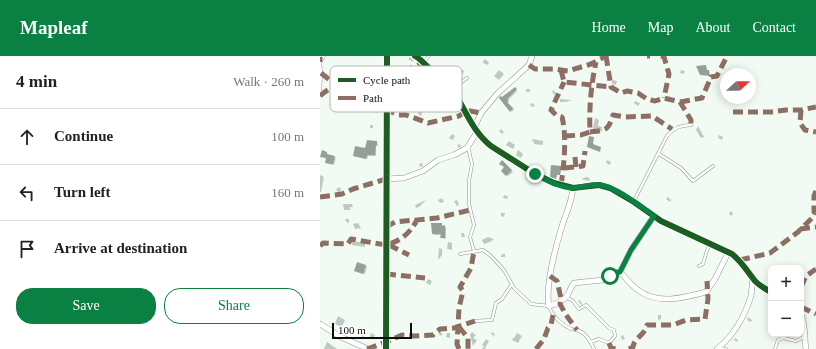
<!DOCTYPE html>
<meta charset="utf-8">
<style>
:root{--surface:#fff;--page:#f6f6f6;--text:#222;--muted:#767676;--line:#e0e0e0;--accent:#0b8043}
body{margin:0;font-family:Georgia,serif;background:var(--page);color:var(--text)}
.controls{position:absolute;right:12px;bottom:12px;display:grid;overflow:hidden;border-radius:8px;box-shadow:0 2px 10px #0003}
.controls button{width:36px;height:36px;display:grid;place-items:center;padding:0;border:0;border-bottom:1px solid var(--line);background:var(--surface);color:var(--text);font:20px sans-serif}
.compass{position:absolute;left:400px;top:12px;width:36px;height:36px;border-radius:50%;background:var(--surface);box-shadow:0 2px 10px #0003;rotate:69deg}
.scale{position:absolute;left:12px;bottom:10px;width:80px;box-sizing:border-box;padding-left:4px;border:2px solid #0d0d0d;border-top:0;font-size:11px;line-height:14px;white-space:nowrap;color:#0d0d0d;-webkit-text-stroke:3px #fff;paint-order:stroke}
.stop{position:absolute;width:12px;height:12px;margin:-9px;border:3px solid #0b8043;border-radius:50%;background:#fff}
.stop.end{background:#0b8043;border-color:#fff;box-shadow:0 1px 4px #0008}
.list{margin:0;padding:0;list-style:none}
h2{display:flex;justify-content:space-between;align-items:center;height:52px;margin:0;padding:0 16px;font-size:17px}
h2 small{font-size:13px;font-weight:400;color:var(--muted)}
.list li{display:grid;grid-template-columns:26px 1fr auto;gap:12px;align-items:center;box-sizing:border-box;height:56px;padding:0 16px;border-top:1px solid var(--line)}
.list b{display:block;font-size:15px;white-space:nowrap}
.list em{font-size:13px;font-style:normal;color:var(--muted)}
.actions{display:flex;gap:8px;padding:12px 16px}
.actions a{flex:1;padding:9px 0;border:1px solid var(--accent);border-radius:16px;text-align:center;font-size:14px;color:var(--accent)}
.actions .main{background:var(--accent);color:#fff}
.icon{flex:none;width:22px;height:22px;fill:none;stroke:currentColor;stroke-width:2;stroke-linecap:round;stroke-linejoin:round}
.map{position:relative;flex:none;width:496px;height:293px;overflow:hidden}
header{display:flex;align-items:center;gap:24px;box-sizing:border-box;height:56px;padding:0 20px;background:var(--accent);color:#fff}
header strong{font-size:19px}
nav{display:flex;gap:22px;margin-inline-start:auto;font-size:14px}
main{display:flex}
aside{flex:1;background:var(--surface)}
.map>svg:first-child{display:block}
</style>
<header>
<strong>Mapleaf</strong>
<nav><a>Home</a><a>Map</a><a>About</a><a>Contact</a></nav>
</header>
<main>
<aside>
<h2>4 min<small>Walk · 260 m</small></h2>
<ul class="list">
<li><svg class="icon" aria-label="ahead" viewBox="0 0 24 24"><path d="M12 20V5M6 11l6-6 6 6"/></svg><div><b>Continue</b></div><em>100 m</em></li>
<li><svg class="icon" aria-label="left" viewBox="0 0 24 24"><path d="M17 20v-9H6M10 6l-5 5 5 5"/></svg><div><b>Turn left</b></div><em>160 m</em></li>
<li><svg class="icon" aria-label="arrive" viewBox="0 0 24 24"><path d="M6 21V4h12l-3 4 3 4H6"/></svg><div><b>Arrive at destination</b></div></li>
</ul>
<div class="actions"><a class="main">Save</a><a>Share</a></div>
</aside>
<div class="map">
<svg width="496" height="293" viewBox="0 0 496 293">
<rect width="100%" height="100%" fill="#f1fbf3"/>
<path fill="#0003" d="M90,1L94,5L93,6L88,3Z
M164,3L169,6L168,9L163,7Z
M136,10L144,15L143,18L133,13Z
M179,14L184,18L179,24L174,20Z
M361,14L365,15L364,18L360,17Z
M292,24L297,25L296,29L292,28Z
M195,32L197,35L188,44L189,46L187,47L194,53L192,56L180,42L182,43Z
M206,33H210V36H206Z
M234,34L236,38L234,39L232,35Z
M240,43L252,44L246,46H240Z
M315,45L320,47L318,50L314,47Z
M213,47L215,50L212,51L210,48Z
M54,53L57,54V57L53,56Z
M98,55L102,56L101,60L98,58Z
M275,62L279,64L278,70L282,71V75L274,74L273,72Z
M50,69H53V72H50Z
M378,70L384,81L381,82L376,74Z
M181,73L184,76L182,78L179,75Z
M132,78L135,80L133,84L129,82Z
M399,79L403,81L402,84L398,82Z
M213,83L223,85V89L214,88V86L212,85Z
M189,85L195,89L193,93L186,89Z
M57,86L58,90H56V100H48L47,103L34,100Z
M140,88L141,91L139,92L137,89Z
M198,94L203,98L201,102L196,99Z
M7,97L8,99L16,102L14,109L8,108L6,106L7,103L1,100Z
M287,104L291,106L290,109L286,107Z
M182,106L193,116L188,120L182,115L185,112Z
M102,107L103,110L100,111L99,108Z
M0,119L4,121L1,136H0Z
M266,121L270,122L269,125L261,123Z
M20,131L21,135L18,136L16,133Z
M184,139L188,140L187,143L183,142Z
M348,141L351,144L350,146L346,143Z
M122,142L124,146L120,147L118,144Z
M106,144L99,151L96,152L95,149Z
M137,144L139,149L137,150L134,145Z
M23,148H32L33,151H30V154H24Z
M411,155L413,158L411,160L409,157Z
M181,157H185L184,161L181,160Z
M25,163H29V167L26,166Z
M38,167L41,172L35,173L33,168Z
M122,168L123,170L126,171V183L121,182V179H114L113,178Z
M141,177H144L145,181H142Z
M168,181L174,183L170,186L164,188L162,184Z
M32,185L45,187V191L32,189Z
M128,186L132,187V194L127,193Z
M119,192L122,193V199L118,204Z
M182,198H185V201H181Z
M46,209L47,211L45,218L36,215Z
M108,223L112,225L110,229L106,227Z
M260,244L262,248L261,249L258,245Z
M338,259H341V263L338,264Z
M18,260L25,264L22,271L15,268Z
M428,261L432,264L431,266L427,264Z
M39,271L46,276L43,281L36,276Z
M117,274L123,278L120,280Z
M152,276L156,279L153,282L157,284L153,290L150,279Z
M172,276L175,278L174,280L171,278Z
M51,277L55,279L54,282L50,281Z
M127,277H130V282L126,281Z
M197,277L202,280L198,287L192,284L193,282H194Z
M303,279L305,283L302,284L301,280Z
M415,282L418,284L417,286L414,284Z
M166,283L169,285L165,292L166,293H162L164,290L162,289Z
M7,286L17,293H4Z"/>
<path fill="#979e98" d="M386,9L387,14H389L390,20L380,19L376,10Z
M195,31L197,33L187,43L189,44L187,46L193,52L190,56L179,42L180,40L182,41Z
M269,80L274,81L273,88L281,91L280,96L267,91Z
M47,84L57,85V89H56L55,99H47L46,103L33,100L35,90L45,92Z
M2,94L7,96V98L15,100L13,108L5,107L6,102L0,101Z
M182,104L192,114L186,120L181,115L184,111L179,108Z
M231,109L242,110L240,119H237L236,123L230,121Z
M111,167H122V170L125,169V182H120L121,178H112Z
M37,206L46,209L43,218L34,215Z"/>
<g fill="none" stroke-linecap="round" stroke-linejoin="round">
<defs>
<path id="lane" d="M104,6L109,0
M132,33L147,22
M0,35L1,17L0,6L4,0
M148,91L152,108L149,125V148L154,169L150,181L154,195
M339,98L361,112L373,125L393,110
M314,145L347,80C353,72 361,69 371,69
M140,198L163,194L171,200L184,214L194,232L211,248L229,250C232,260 242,269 251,273C253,274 255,273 257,274C265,276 271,286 274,293
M379,210L383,208L389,188
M246,241L253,245L259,253L266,249L289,272L294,274L295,280L289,287L279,283L271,286
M155,265L172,264L176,247L182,243L192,228
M398,292L406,293
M455,293L458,284L463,282L476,285L484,281"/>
<path id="street" d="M95,0C102,4 105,9 111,14C119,22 127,27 134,36C146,55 153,76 171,90L215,118L234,127L253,132L279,129L290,132L314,146L341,165L412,198C422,206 427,215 435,225C440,230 445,233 451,236
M154,72L161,57L177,38L209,9L212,0
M66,123L84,122L103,115L118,104L134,99L147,92L157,76
M253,132C252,145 246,158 242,170C236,190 225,230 229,250C237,248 246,244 249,236C251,232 251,231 254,227L283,224L293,217L300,216L311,194L334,160
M300,216C306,222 311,229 318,234C337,249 364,242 386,236L395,223L408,197
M481,259C486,270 484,281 486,293
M0,268L21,281L48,293
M66,293L67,0
M397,293C413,280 425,260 431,240C432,234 432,227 433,221"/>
</defs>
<use href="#lane" stroke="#909491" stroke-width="3.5"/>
<use href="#street" stroke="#909491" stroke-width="6"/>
<use href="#lane" stroke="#fdfefd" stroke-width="2.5"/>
<use href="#street" stroke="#fdfefd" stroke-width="5"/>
<path stroke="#8d6e63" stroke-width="5" stroke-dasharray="10 5" stroke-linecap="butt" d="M286,0L291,31L301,37L307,35L318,37L327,43L335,45L344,42L360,46L371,64V69
M327,0H330
M341,0L344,1L349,18L344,42
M0,1V6
M209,9L215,13H234L248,15L271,8L286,0
M241,14L244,26L291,31
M1,17L20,32L47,49L61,51L78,59H86L108,67L139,60L143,57L144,54L161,57
M0,40C11,30 22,26 36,27L40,22L45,20L89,13L104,6
M360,46L382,42L391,21L397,20L407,0
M66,50L96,39L85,28L74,12
M481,54L480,67L485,74L496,76
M413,56H451L466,54H481L496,51
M270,76C286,74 288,75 293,59L305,61L332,60L352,73
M245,80L261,79L270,76C269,52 271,29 276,6
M255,101L256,111
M244,112L263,110L265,95
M241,129C244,110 247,80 242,61L236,59L231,54L244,26
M496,135L494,140V156L496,157
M0,141L22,138L33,133L66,123
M66,171L75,166L117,162L150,154
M480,173L496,171
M69,189L89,199
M0,190L3,187L28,188L31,183L66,189C81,185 90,177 97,164
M420,204L450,197L478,176L496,158
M66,218L105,222
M230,220L237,225L241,242L240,248L246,259L257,274
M481,231L486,220L496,213
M481,251L496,258
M139,271L148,282V293
M289,287L291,292L296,293
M47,293L66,286L82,279L94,280L113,279L120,273L134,272L155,265
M139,293L137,288L139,252L143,235L140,231L151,212L154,195
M216,293L224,283L228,272L231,269L233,259
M309,293L313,291C314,282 325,279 327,269H353L366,264L385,263L388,243L387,225"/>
<defs>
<path id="cycleway" d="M95,0C102,4 105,9 111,14C119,22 127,27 134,36C146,55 153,76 171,90L215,118L234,127L253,132L279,129L290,132L314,146L341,165L412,198C422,206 427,215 435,225C440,230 445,233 451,236
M66,293L67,0"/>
</defs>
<use href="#cycleway" stroke="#fff" stroke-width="8"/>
<use href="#cycleway" stroke="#1b5e20" stroke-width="6"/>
</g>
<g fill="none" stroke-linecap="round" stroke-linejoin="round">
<path stroke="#0b8043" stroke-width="5" d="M215,118C227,124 240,132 253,132C262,132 271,127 281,129C300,133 318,149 334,160L311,194L300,216L293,217L290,220"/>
</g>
<rect x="10" y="10" width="132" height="46" rx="6" fill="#fff" stroke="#b6b6b6" stroke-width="1"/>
<rect x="18" y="22" width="18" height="4" fill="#1b5e20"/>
<rect x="18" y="40" width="18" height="4" fill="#8d6e63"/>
<g font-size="11" fill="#0d0d0d">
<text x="43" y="28">Cycle path</text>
<text x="43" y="46">Path</text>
</g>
</svg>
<div class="controls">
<button>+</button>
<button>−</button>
</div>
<svg class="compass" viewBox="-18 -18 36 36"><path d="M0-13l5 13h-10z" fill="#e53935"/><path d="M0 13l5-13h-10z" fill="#767676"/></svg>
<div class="scale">100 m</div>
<div class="stop" style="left:290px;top:220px"></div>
<div class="stop end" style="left:215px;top:118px"></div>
</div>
</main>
